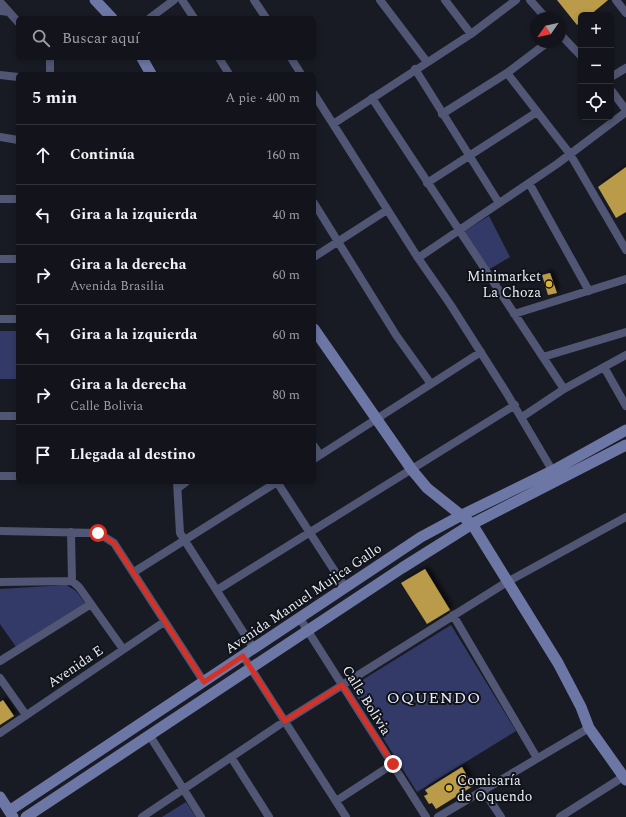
<!DOCTYPE html>
<html lang="es">
<meta charset="utf-8">
<style>
:root{--surface:#13141b;--page:#1c1d24;--text:#f1f3f6;--muted:#9d9ea3;--line:#32333a}
body{margin:0;font-family:Spectral,serif;background:var(--page);color:var(--text)}
.controls{position:absolute;right:12px;top:12px;display:grid;overflow:hidden;border-radius:6px;box-shadow:0 2px 6px #0003}
.controls button{width:36px;height:36px;display:grid;place-items:center;padding:0;border:0;border-bottom:1px solid var(--line);background:var(--surface);color:var(--text);font:20px sans-serif}
.compass{position:absolute;left:530px;top:12px;width:36px;height:36px;border-radius:50%;background:var(--surface);box-shadow:0 2px 6px #0003;rotate:236deg}
.stop{position:absolute;width:12px;height:12px;margin:-9px;border:3px solid #d93025;border-radius:50%;background:#fff}
.stop.end{background:#d93025;border-color:#fff;box-shadow:0 1px 4px #0008}
.list{margin:0;padding:0;list-style:none}
h2{display:flex;justify-content:space-between;align-items:center;height:52px;margin:0;padding:0 16px;font-size:17px}
h2 small{font-size:13px;font-weight:400;color:var(--muted)}
.list li{display:grid;grid-template-columns:26px 1fr auto;gap:12px;align-items:center;box-sizing:border-box;height:60px;padding:0 16px;border-top:1px solid var(--line)}
.list b{display:block;font-size:15px;white-space:nowrap}
.list p{margin:0;font-size:13px;white-space:nowrap;color:var(--muted)}
.list em{font-size:13px;font-style:normal;color:var(--muted)}
.icon{flex:none;width:22px;height:22px;fill:none;stroke:currentColor;stroke-width:2;stroke-linecap:round;stroke-linejoin:round}
.map{position:relative;flex:none;width:626px;height:817px;overflow:hidden}
.search{position:absolute;background:var(--surface);box-shadow:0 2px 6px #0003;left:16px;top:16px;width:300px;height:44px;display:flex;align-items:center;gap:10px;box-sizing:border-box;padding:0 14px;border-radius:6px;color:var(--muted);font-size:15px}
.panel{position:absolute;background:var(--surface);box-shadow:0 2px 6px #0003;left:16px;top:72px;width:300px;height:412px;border-radius:6px}
.map>svg:first-child{display:block}
</style>
<div class="map">
<svg width="626" height="817" viewBox="0 0 626 817">
<defs>
<filter id="shadow"><feDropShadow dx="3.5" dy="-3.5" stdDeviation="2" flood-color="#0009"/></filter>
</defs>
<rect width="100%" height="100%" fill="#191b24"/>
<path fill="#333a67" d="M489,216L510,257L488,270L463,232Z
M0,331H18V379H0Z
M66,585L76,591L85,603L16,647L0,624V589Z
M451,625L516,731L417,792L351,687Z
M186,802L196,817H162Z"/>
<path fill="#b99b48" filter="url(#shadow)" d="M557,0H608L590,15H581V22L577,25Z
M626,167V212L616,218L598,187Z
M550,273L557,293L548,295L542,275Z
M425,569L450,610L427,624L401,583Z
M3,700L14,716L0,725V702Z
M462,767L473,786L436,809L432,803L429,804L424,796L428,794L425,790Z"/>
<g fill="none" stroke-linecap="round" stroke-linejoin="round">
<path stroke="#505673" stroke-width="8" d="M182,0L194,18
M254,0L266,18
M380,0L427,62
M445,0L471,34
M530,0L546,18
M616,0L626,13
M1,3L9,12
M0,11L9,12L18,22
M150,18L174,0
M560,34L581,56
M219,58L229,74
M291,58L301,74
M415,69L499,203
M507,73L570,154L626,250
M50,74V58
M0,75L18,77
M611,77L626,68
M611,90L626,110
M314,94L418,258L450,304L506,392L555,475
M372,98L564,389
M442,114L507,73L548,42
M333,124L471,34L516,0
M0,137L18,140
M427,183L537,112
M529,183L589,291
M0,199H18
M314,203L396,335L431,384
M314,257L387,210
M418,258L557,164L626,112
M0,259H18
M514,314L626,279
M0,319H18
M543,357L626,332
M604,367L626,406
M0,416H18
M522,417L564,389L626,355
M314,446L320,455
M314,459L481,352
M0,476H18
M177,482L180,533L254,649
M277,482L345,587
M178,488L186,482
M0,531L98,533L114,543L204,682
M71,532L72,581
M134,572L277,482
M0,582L72,581L79,587L123,649
M217,590L515,405
M453,615L537,758
M299,617L426,817
M243,656L346,817
M0,661L91,604
M0,678L26,715
M0,733L164,622
M150,736L201,817
M231,757L269,817
M483,790L501,817
M336,801L393,764
M142,817L285,721L507,582L626,517
M438,817L589,728
M560,817L623,777"/>
<path stroke="#6d77a6" stroke-width="11" d="M95,0L112,18
M142,58L151,74
M314,329L412,470L427,488L472,524L558,663L581,707L589,728L626,780
M0,797L13,817
M9,811L421,537L462,515L554,470L626,430
M26,817L402,568L472,524L626,445"/>
</g>
<g fill="none" stroke-linecap="round" stroke-linejoin="round">
<path stroke="#d93025" stroke-width="5" d="M98,533L114,543L204,682L243,656L285,721L342,685L393,764"/>
</g>
<g fill="#dcb233" stroke="#10121a" stroke-width="1.5">
<circle cx="549" cy="284" r="4"/>
<circle cx="449" cy="788" r="4"/>
</g>
<g text-anchor="middle" stroke-width="4" stroke-linejoin="round" paint-order="stroke">
<g font-size="14" fill="#ebedf3" stroke="#10121a" text-anchor="end">
<text x="541" y="281">Minimarket<tspan x="541" dy="16">La Choza</tspan></text>
<text x="457" y="785" text-anchor="start">Comisaría<tspan x="457" dy="16">de Oquendo</tspan></text>
</g>
<g font-size="14" fill="#ebedf3" stroke="#10121a">
<text transform="translate(303 598) rotate(-34)" y="5">Avenida Manuel Mujica Gallo</text>
<text transform="translate(75 666) rotate(-34)" y="5">Avenida E</text>
<text transform="translate(367 700) rotate(58)" y="5">Calle Bolivia</text>
</g>
<g font-size="16" letter-spacing="1" fill="#ebedf3" stroke="#10121a">
<text x="434" y="703">OQUENDO</text>
</g>
</g>
</svg>
<div class="controls">
<button>+</button>
<button>−</button>
<button><svg class="icon" aria-label="locate" viewBox="0 0 24 24"><circle cx="12" cy="12" r="6"/><path d="M12 2v4M12 18v4M2 12h4M18 12h4"/></svg></button>
</div>
<svg class="compass" viewBox="-18 -18 36 36"><path d="M0-13l5 13h-10z" fill="#e53935"/><path d="M0 13l5-13h-10z" fill="#9d9ea3"/></svg>
<div class="stop" style="left:98px;top:533px"></div>
<div class="stop end" style="left:393px;top:764px"></div>
<div class="search"><svg class="icon" aria-label="search" viewBox="0 0 24 24"><circle cx="10" cy="10" r="6"/><path d="M15 15l6 6"/></svg>Buscar aquí</div>
<section class="panel">
<h2>5 min<small>A pie · 400 m</small></h2>
<ul class="list">
<li><svg class="icon" aria-label="ahead" viewBox="0 0 24 24"><path d="M12 20V5M6 11l6-6 6 6"/></svg><div><b>Continúa</b></div><em>160 m</em></li>
<li><svg class="icon" aria-label="left" viewBox="0 0 24 24"><path d="M17 20v-9H6M10 6l-5 5 5 5"/></svg><div><b>Gira a la izquierda</b></div><em>40 m</em></li>
<li><svg class="icon" aria-label="right" viewBox="0 0 24 24"><path d="M7 20v-9h11M14 6l5 5-5 5"/></svg><div><b>Gira a la derecha</b><p>Avenida Brasilia</p></div><em>60 m</em></li>
<li><svg class="icon" aria-label="left" viewBox="0 0 24 24"><path d="M17 20v-9H6M10 6l-5 5 5 5"/></svg><div><b>Gira a la izquierda</b></div><em>60 m</em></li>
<li><svg class="icon" aria-label="right" viewBox="0 0 24 24"><path d="M7 20v-9h11M14 6l5 5-5 5"/></svg><div><b>Gira a la derecha</b><p>Calle Bolivia</p></div><em>80 m</em></li>
<li><svg class="icon" aria-label="arrive" viewBox="0 0 24 24"><path d="M6 21V4h12l-3 4 3 4H6"/></svg><div><b>Llegada al destino</b></div></li>
</ul>
</section>
</div>
